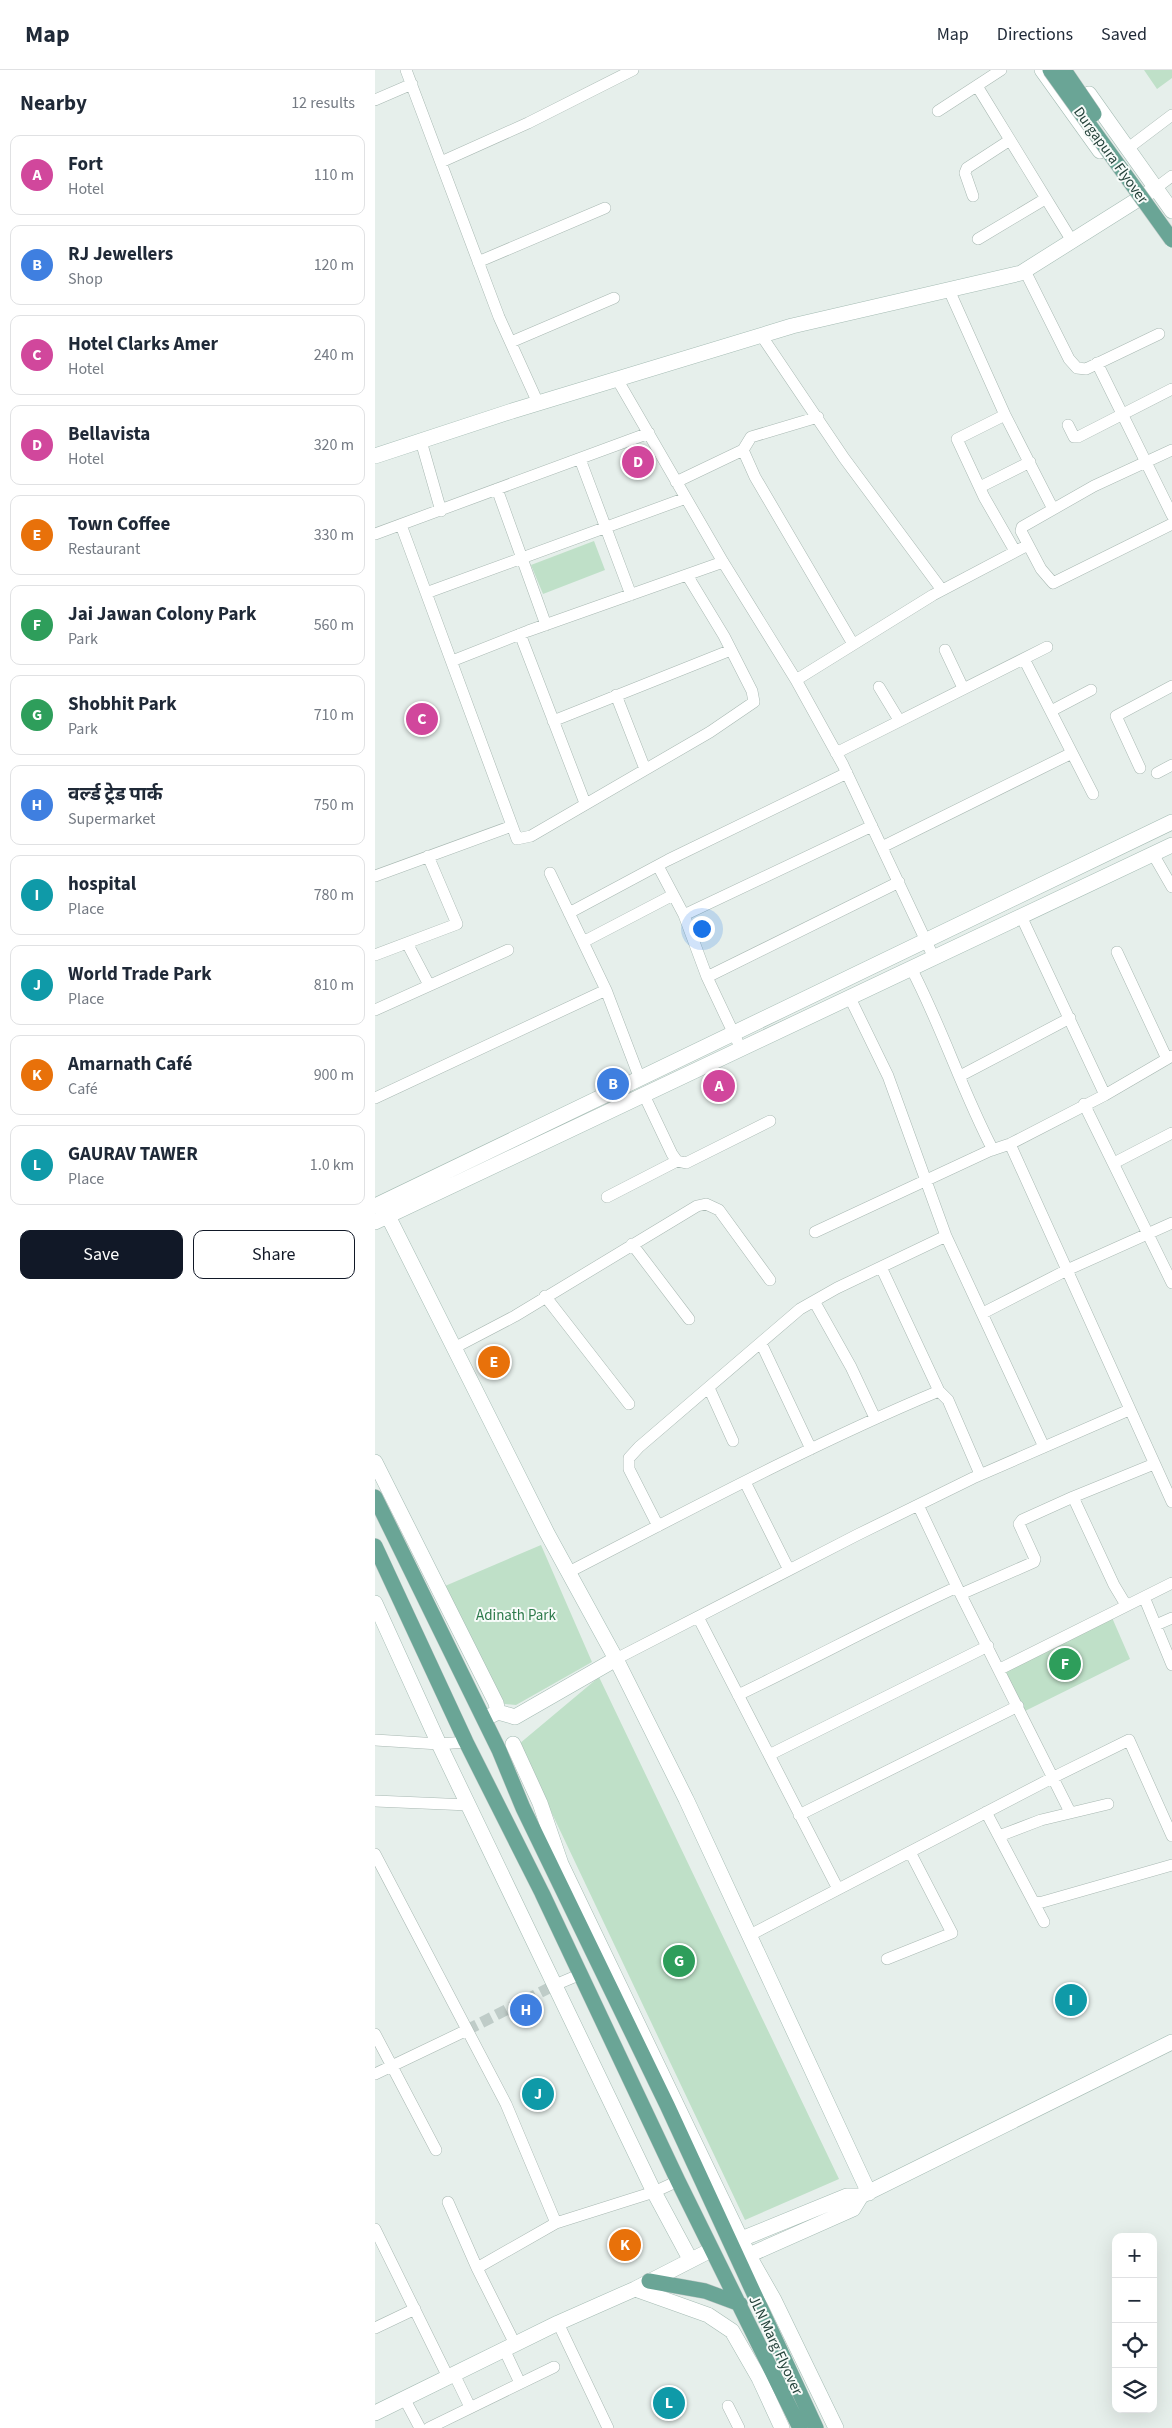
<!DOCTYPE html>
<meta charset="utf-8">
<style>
:root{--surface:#fff;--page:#f2f2f3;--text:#1f2937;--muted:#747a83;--line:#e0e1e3;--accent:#111827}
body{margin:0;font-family:"Source Sans 3","Noto Sans Devanagari",sans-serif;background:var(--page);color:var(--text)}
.controls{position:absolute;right:15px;bottom:15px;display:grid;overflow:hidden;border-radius:10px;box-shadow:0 5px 20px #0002}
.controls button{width:45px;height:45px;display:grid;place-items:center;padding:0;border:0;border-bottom:1px solid var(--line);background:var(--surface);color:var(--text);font:25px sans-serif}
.you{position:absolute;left:326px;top:858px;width:18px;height:18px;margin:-12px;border:4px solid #fff;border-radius:50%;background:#1a73e8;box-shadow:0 0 0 8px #1a73e833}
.badge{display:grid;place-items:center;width:32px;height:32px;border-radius:50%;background:var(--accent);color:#fff;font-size:16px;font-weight:700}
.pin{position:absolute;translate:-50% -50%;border:2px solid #fff;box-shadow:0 1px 5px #0006}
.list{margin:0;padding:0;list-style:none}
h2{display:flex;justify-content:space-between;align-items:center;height:65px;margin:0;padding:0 20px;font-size:21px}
h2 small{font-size:16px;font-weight:400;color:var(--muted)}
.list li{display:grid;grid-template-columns:32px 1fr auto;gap:15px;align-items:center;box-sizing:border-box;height:80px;margin:0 10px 10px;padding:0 10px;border:1px solid var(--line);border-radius:10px}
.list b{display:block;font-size:19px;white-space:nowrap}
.list p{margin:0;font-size:16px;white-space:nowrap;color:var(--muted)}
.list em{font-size:16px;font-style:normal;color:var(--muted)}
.actions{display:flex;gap:10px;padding:15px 20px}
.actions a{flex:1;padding:11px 0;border:1px solid var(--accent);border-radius:10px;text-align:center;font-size:18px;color:var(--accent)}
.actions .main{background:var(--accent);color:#fff}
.icon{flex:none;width:28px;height:28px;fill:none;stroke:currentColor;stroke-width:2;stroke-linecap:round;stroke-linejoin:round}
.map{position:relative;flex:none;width:797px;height:2358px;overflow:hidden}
header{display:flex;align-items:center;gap:30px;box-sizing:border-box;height:70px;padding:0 25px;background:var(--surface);border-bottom:1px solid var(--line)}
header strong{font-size:24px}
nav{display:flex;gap:28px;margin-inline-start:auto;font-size:18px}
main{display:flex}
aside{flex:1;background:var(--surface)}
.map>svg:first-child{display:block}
</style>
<header>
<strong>Map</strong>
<nav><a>Map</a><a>Directions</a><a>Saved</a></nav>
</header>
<main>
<aside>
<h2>Nearby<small>12 results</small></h2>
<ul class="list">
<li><span class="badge" style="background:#d1479c">A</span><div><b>Fort</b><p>Hotel</p></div><em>110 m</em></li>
<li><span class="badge" style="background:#3f7fe0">B</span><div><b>RJ Jewellers</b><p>Shop</p></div><em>120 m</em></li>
<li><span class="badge" style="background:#d1479c">C</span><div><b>Hotel Clarks Amer</b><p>Hotel</p></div><em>240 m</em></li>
<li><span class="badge" style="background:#d1479c">D</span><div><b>Bellavista</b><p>Hotel</p></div><em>320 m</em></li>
<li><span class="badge" style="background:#e8710a">E</span><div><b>Town Coffee</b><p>Restaurant</p></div><em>330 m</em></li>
<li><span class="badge" style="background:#2e9e5b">F</span><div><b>Jai Jawan Colony Park</b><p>Park</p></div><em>560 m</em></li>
<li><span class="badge" style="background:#2e9e5b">G</span><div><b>Shobhit Park</b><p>Park</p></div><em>710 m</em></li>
<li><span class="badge" style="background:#3f7fe0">H</span><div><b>वर्ल्ड ट्रेड पार्क</b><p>Supermarket</p></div><em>750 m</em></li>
<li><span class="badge" style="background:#0f9aa8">I</span><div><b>hospital</b><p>Place</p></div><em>780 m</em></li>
<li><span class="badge" style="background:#0f9aa8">J</span><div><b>World Trade Park</b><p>Place</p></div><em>810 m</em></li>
<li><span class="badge" style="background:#e8710a">K</span><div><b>Amarnath Café</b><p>Café</p></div><em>900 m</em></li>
<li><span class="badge" style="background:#0f9aa8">L</span><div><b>GAURAV TAWER</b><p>Place</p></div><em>1.0 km</em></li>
</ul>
<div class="actions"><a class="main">Save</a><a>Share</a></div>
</aside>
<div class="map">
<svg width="797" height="2358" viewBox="0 0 797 2358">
<rect width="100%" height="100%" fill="#e6efeb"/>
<path fill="#bfe0c8" d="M769,0H797V8L782,19Z
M219,471L230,500L168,524L156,495Z
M166,1475L217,1592L141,1635L130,1634L125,1631L70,1516Z
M735,1543L755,1589L646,1643L625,1599Z
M224,1607L464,2109L370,2150L144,1674Z"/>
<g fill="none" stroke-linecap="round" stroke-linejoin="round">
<path stroke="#bfccc8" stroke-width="11" stroke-dasharray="11 5.5" stroke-linecap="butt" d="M92,1960L180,1915"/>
<defs>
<path id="street" d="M31,0L124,247L163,333
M602,16L697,171
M0,30L37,14
M563,41L626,0
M752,79L797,45
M66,92L153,53L258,0
M781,118L797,106
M598,126L590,103L592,98L635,70
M603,169L670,129
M103,192L230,138
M650,201L694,289L702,298L711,299L784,264
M574,220L630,345L678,439
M386,265L469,388L567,520
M136,272L239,228
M722,293L797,445
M242,309L348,492L421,610L468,695L559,888
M630,345L582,369L609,427L640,481
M443,347L376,367L368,380L380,407L478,574
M693,355L699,367H703L797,319
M46,371L66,441
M797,380L719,416L647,457L646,461L666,499L678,513L797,454
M205,389L256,525
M301,412L368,380
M605,417L655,392
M122,419L171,555
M26,455L142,769L156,766L335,662L379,632L377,621L349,566L312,505
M0,464L274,363
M51,523L311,428
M145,564L210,733
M570,580L588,618
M649,589L718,724
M77,591L153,561L348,492
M421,610L558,525L653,475
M504,617L524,650
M241,625L270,699
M676,641L716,620
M178,651L356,580
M461,683L672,577
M765,698L741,646L797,616
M782,703L797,695
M507,777L697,683
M778,784L797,817
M283,796L309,845L332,907L366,979
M175,803L231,920L265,1009
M0,806L137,756
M194,843L293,790L472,703
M309,845L497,756
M646,846L730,1025
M208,872L298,825
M32,873L54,915
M742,882L792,989
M0,885L82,854L53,786
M536,898C567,957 587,1021 618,1080
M332,907L524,812
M475,928L513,1006L571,1166L669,1377
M0,940L133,880
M585,1006L695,948
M269,1025L297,1084L302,1091L311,1093L395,1051
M0,1028L231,920
M709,1034L797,1213
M635,1074L797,1432
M739,1093L797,1063
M232,1127L302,1091
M440,1162L614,1081L635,1074L730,1025L797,986
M257,1174L314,1249
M506,1197L564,1321L573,1330L605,1404
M170,1226L254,1334
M439,1231L476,1297L500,1348
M608,1243L692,1200L797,1153
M386,1273L436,1379
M79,1278L140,1246L322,1136L331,1134L344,1140L395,1210
M334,1318L358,1371
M370,1412L414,1500
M543,1435L582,1517L695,1742
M283,1456L254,1399V1388L264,1377L425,1239L462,1218L571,1166
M194,1502C316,1439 437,1374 564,1321
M586,1524L659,1492L660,1489L644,1454L647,1450L698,1427
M769,1527L797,1595
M751,1535L739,1515L698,1427L779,1394
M323,1547L463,1819
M781,1555L797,1548
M241,1589L482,1465L598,1408L754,1340
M625,1599L797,1513
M363,1625C436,1590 508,1551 582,1517
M0,1670L64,1674L91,1672
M394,1685L613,1576
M0,1731L94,1735
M611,1742L658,1831L664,1833L797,1795
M424,1745L643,1636
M624,1766L666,1750L733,1734
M0,1784L131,2034L181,2153L102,2198
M658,1831L669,1852
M375,1865L679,1707L754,1670L797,1766
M512,1889L577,1863L535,1782
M180,1915L206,1904
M0,1964L61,2080
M0,2004L92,1960
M73,2132L102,2198L140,2274
M181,2153L279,2122L303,2111
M0,2159L73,2307
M183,2253L233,2358
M0,2258L40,2239
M129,2279L145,2313
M79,2304L95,2337
M29,2328L45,2358
M353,2336L364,2358
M54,2358L179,2297"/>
<path id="secondary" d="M667,0L725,81
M714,24L797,141
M0,386L137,341L417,256L646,203L781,118
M0,1136L797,752
M13,1146L172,1463L241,1589L311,1729L494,2123
M0,1152L797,775
M0,1392L121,1633L123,1642
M0,1533L64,1674L279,2122L315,2189
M115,1646L123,1642L140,1647L241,1589
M138,1674L165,1733L186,1794L374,2186L399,2230L461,2358
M359,2172L472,2126H486L797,1972
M365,2189L478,2139L486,2126
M260,2219L333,2245L357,2261L384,2308L407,2358
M0,2343L183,2253L260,2219L336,2180"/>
<path id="primary" d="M0,1427L124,1680L148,1738L292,2035L441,2358
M0,1476L91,1672L167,1823L303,2111L425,2358
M274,2211L330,2221L365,2234"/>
</defs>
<use href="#street" stroke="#a8b8b2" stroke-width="12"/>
<use href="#secondary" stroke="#a4bbb3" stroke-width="16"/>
<use href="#primary" stroke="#c2cac8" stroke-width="16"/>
<use href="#street" stroke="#fff" stroke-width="11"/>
<use href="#secondary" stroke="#fff" stroke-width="15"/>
<use href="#primary" stroke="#6aa596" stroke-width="15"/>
<defs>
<path id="primary-bridge" d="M675,0L797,170
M689,0L719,44"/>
</defs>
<use href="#primary-bridge" stroke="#c2cac8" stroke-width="16" stroke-linecap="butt"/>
<use href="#primary-bridge" stroke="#6aa596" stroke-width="15"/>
</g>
<g text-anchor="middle" stroke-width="4" stroke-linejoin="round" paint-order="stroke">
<g font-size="15" fill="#24423a" stroke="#f7fbf9">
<text transform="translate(736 85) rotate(54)" y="5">Durgapura Flyover</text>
<text transform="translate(401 2275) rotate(65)" y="5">JLN Marg Flyover</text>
</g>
<g font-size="15" fill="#2d7a4b" stroke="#f7fbf9">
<text x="141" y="1550">Adinath Park</text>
</g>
</g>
</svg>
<div class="controls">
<button>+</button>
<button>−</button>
<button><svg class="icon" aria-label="locate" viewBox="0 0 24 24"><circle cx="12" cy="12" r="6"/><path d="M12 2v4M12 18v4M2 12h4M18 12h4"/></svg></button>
<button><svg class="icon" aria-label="layers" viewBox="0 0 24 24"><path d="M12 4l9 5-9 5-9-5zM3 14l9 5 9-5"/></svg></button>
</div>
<div class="you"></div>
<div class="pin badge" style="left:344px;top:1016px;background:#d1479c">A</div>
<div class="pin badge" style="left:238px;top:1014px;background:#3f7fe0">B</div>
<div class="pin badge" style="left:47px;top:649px;background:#d1479c">C</div>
<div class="pin badge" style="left:263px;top:392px;background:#d1479c">D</div>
<div class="pin badge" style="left:119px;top:1292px;background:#e8710a">E</div>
<div class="pin badge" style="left:690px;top:1594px;background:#2e9e5b">F</div>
<div class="pin badge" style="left:304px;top:1891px;background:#2e9e5b">G</div>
<div class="pin badge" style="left:151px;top:1940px;background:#3f7fe0">H</div>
<div class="pin badge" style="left:696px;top:1930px;background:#0f9aa8">I</div>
<div class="pin badge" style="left:163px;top:2024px;background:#0f9aa8">J</div>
<div class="pin badge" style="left:250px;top:2175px;background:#e8710a">K</div>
<div class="pin badge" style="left:294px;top:2333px;background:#0f9aa8">L</div>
</div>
</main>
